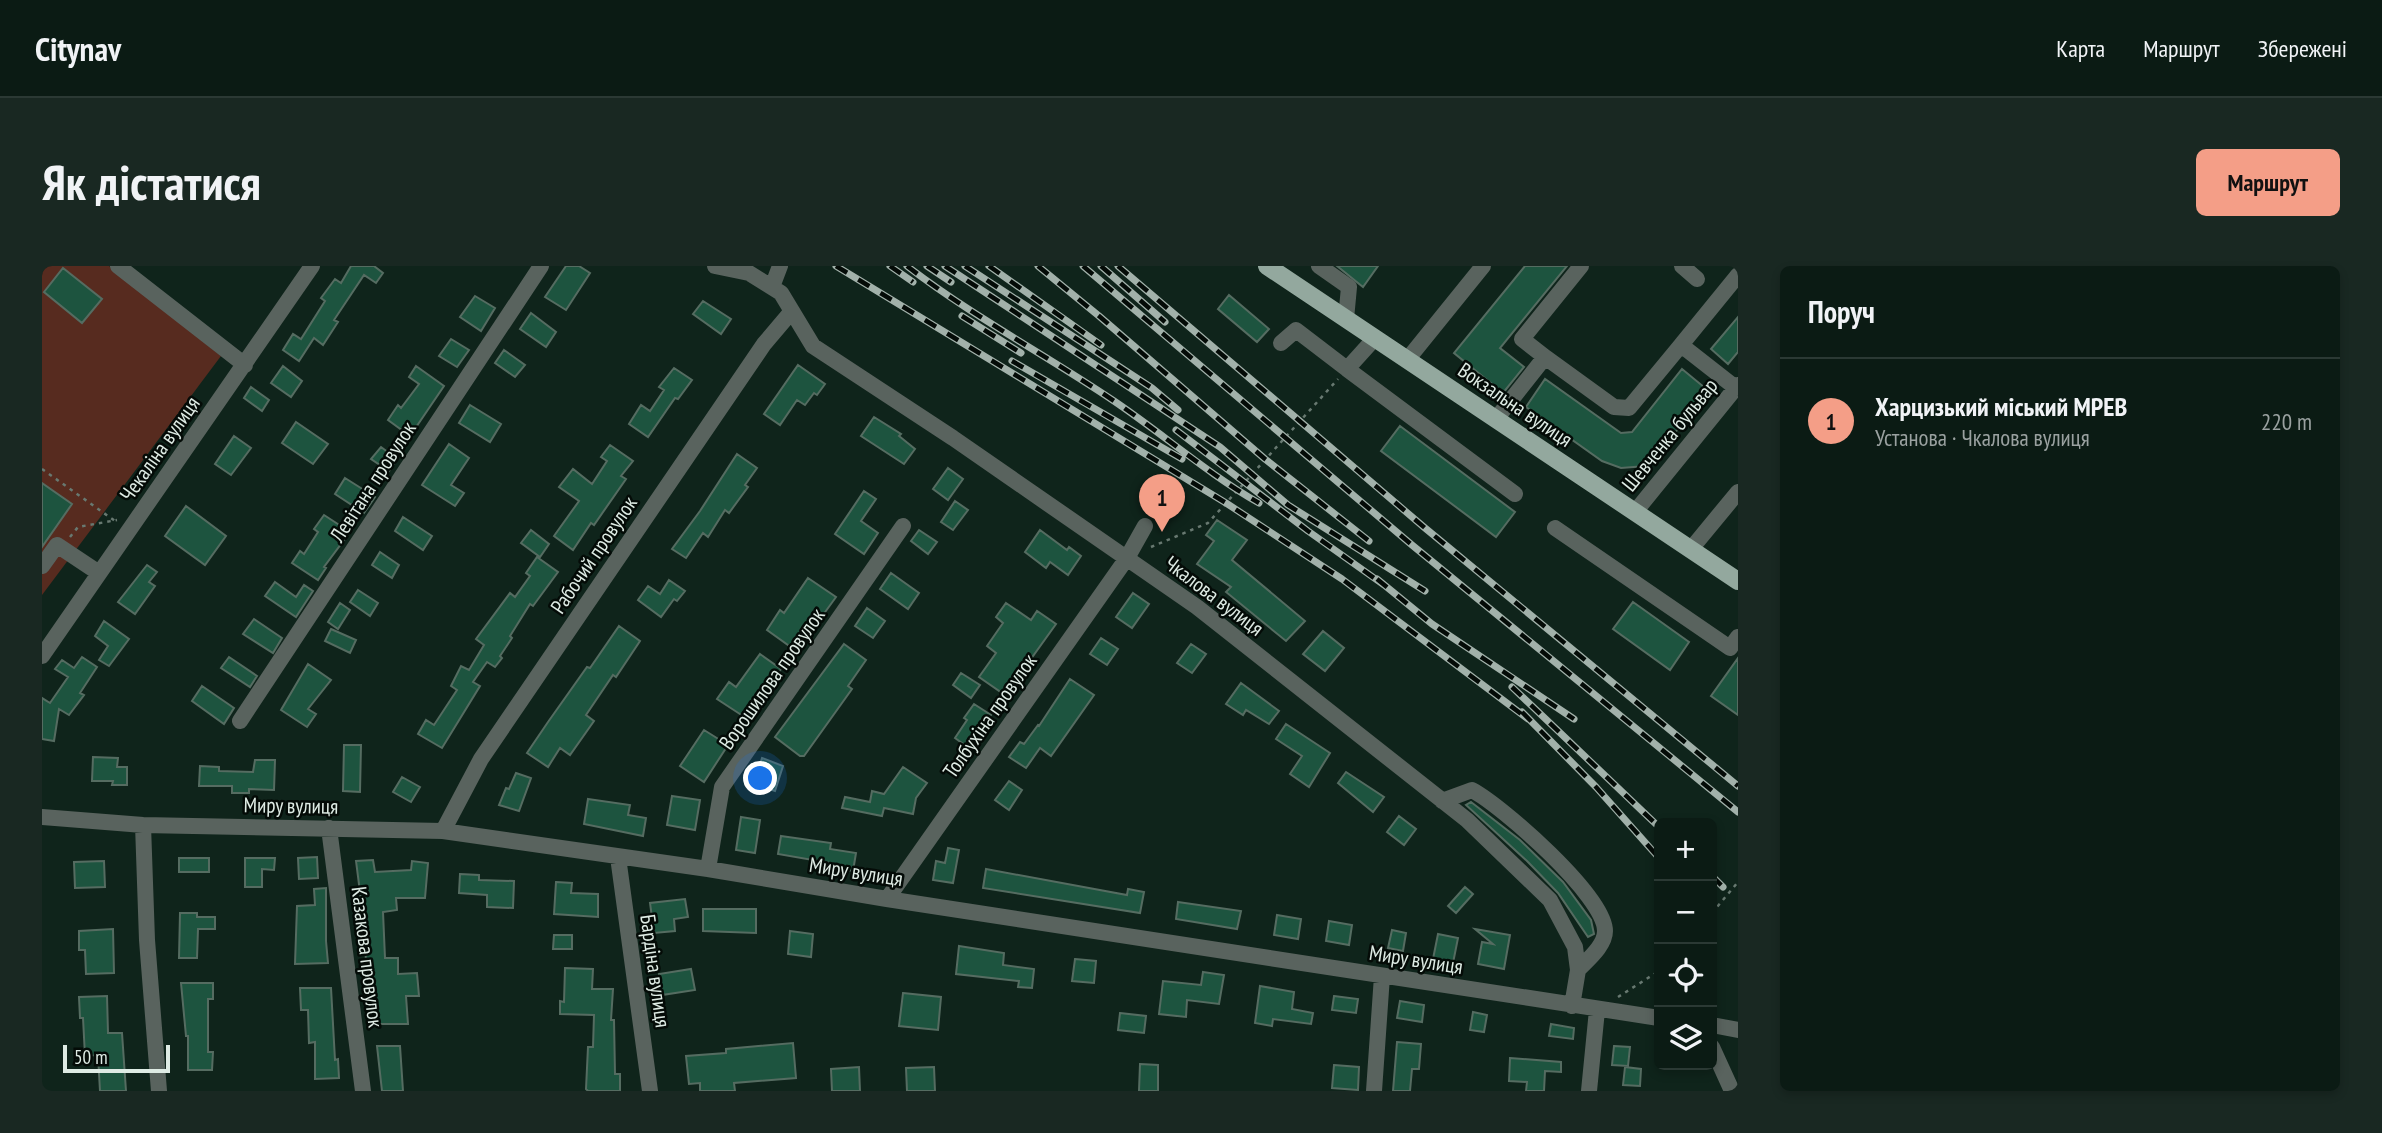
<!DOCTYPE html>
<html lang="uk">
<meta charset="utf-8">
<style>
:root{--surface:#0b1b14;--page:#192822;--text:#f1f3f6;--muted:#9aa1a0;--line:#2b3934;--accent:#f49e87}
body{margin:0;font-family:"PT Sans Narrow",sans-serif;background:var(--page);color:var(--text)}
.controls{position:absolute;right:21px;bottom:21px;display:grid;overflow:hidden;border-radius:10px;box-shadow:0 4px 10px #0003}
.controls button{width:63px;height:63px;display:grid;place-items:center;padding:0;border:0;border-bottom:2px solid var(--line);background:var(--surface);color:var(--text);font:35px sans-serif}
.scale{position:absolute;left:21px;bottom:18px;width:107px;box-sizing:border-box;padding-left:7px;border:4px solid #deebe4;border-top:0;font-size:19px;line-height:24px;white-space:nowrap;color:#deebe4;-webkit-text-stroke:5px #040b07;paint-order:stroke}
.you{position:absolute;left:719px;top:513px;width:24px;height:24px;margin:-18px;border:5px solid #fff;border-radius:50%;background:#1a73e8;box-shadow:0 0 0 10px #1a73e833}
.badge{display:grid;place-items:center;width:46px;height:46px;border-radius:50%;background:var(--accent);color:#111;font-size:23px;font-weight:700}
.pin{position:absolute;translate:-50% -58px;filter:drop-shadow(0 2px 4px #0008)}
.pin::after{content:'';position:absolute;top:37px;width:24px;height:21px;background:inherit;clip-path:polygon(0 0,100% 0,50% 100%)}
.list{margin:0;padding:0;list-style:none}
h2{display:flex;justify-content:space-between;align-items:center;height:91px;margin:0;padding:0 28px;font-size:30px}
h2 small{font-size:23px;font-weight:400;color:var(--muted)}
.list li{display:grid;grid-template-columns:46px 1fr auto;gap:21px;align-items:center;box-sizing:border-box;height:126px;padding:0 28px;border-top:2px solid var(--line)}
.list b{display:block;font-size:26px;white-space:nowrap}
.list p{margin:0;font-size:23px;white-space:nowrap;color:var(--muted)}
.list em{font-size:23px;font-style:normal;color:var(--muted)}
.icon{flex:none;width:38px;height:38px;fill:none;stroke:currentColor;stroke-width:2;stroke-linecap:round;stroke-linejoin:round}
.map{position:relative;flex:none;width:1696px;height:825px;overflow:hidden;border-radius:10px}
header{display:flex;align-items:center;gap:42px;box-sizing:border-box;height:98px;padding:0 35px;background:var(--surface);border-bottom:2px solid var(--line)}
header strong{font-size:33px}
nav{display:flex;gap:38px;margin-inline-start:auto;font-size:24px}
.intro{display:flex;align-items:center;justify-content:space-between;box-sizing:border-box;height:168px;padding:0 42px}
h1{margin:0;font-size:49px}
.button{padding:18px 32px;border-radius:10px;background:var(--accent);color:#111;font-size:24px;font-weight:700}
main{display:flex;gap:42px;padding:0 42px}
aside{flex:1;background:var(--surface);border-radius:10px;box-shadow:0 4px 10px #0003}
.map>svg:first-child{display:block}
</style>
<header>
<strong>Citynav</strong>
<nav><a>Карта</a><a>Маршрут</a><a>Збережені</a></nav>
</header>
<div class="intro"><h1>Як дістатися</h1><a class="button">Маршрут</a></div>
<main>
<div class="map">
<svg width="1696" height="825" viewBox="0 0 1696 825">
<rect width="100%" height="100%" fill="#0f241b"/>
<path fill="#572b1f" d="M0,0H67L179,90L0,329Z"/>
<path fill="#1d543f" stroke="#556c61" stroke-width="2" d="M309,0H332L341,7L334,17L322,9L292,54L296,56L281,79L272,72L257,95L241,84L251,68L259,73L283,35L279,32L293,13L299,17Z
M524,0H537L548,7L524,44L503,31Z
M1295,0H1336L1321,21Z
M1483,0H1525L1458,82L1482,101L1461,127L1412,87Z
M21,2L60,33L40,57L2,26Z
M1187,29L1227,63L1215,76L1176,43Z
M433,30L453,42L439,65L418,51Z
M661,35L689,53L679,68L651,48Z
M489,47L514,66L504,81L478,63Z
M1696,51V86L1686,98L1669,83Z
M409,73L427,84L415,101L397,90Z
M462,84L483,99L473,111L453,97Z
M756,99L783,118L775,129L772,127L763,139L755,134L738,159L722,148Z
M241,100L260,115L249,131L229,117Z
M374,100L402,120L368,170L346,154L356,139L359,142L377,118L367,111Z
M632,102L650,114L636,133L633,132L606,171L587,158L599,139L608,145L622,124L617,121Z
M1640,103L1668,126L1604,200L1579,202L1560,195L1484,141L1503,113L1579,167L1590,166Z
M209,121L227,134L220,145L202,132Z
M428,139L459,158L448,176L417,157Z
M832,151L859,168L857,170L873,183L862,198L819,170Z
M254,156L286,178L271,198L240,177Z
M1358,160L1473,246L1454,271L1339,185Z
M192,170L209,182L189,209L173,198Z
M407,178L427,192L409,219L422,227L413,240L380,219Z
M568,179L591,195L579,210L584,213L552,259L549,257L531,284L512,270L537,235L517,221L531,203L550,218L565,195L559,191Z
M339,181L355,193L347,205L329,193Z
M695,188L715,202L703,219L706,221L687,247L683,244L666,271L661,267L644,292L630,283L658,245Z
M906,202L921,213L906,234L891,223Z
M303,212L333,231L322,247L293,228Z
M0,217L30,238L0,281Z
M822,225L834,233L819,255L836,267L822,288L793,268Z
M913,235L926,244L911,264L899,256Z
M144,240L184,270L163,299L123,270Z
M282,249L308,266L282,301L284,302L276,314L250,297L258,285L262,288L276,266L272,263Z
M361,251L390,270L381,284L353,265Z
M1175,254L1205,274L1190,294L1263,355L1244,375L1184,326L1189,321L1155,298L1172,275L1164,269Z
M489,264L507,278L498,291L479,277Z
M877,264L895,276L886,288L869,275Z
M998,264L1025,284L1027,281L1039,290L1026,309L1008,296L1004,302L983,286Z
M338,286L357,299L350,312L330,299Z
M495,291L516,306L491,340L488,338L468,370L470,372L458,390L460,392L453,401L445,396L431,416L438,420L400,482L376,468L384,454L392,459L415,424L409,420L419,400L427,404L442,379L434,373L468,327L473,331L488,310L484,307Z
M105,299L115,306L107,316L113,320L93,348L76,336Z
M849,307L877,327L866,343L838,323Z
M766,312L794,331L781,349L778,347L753,384L725,364L738,344L742,347Z
M627,314L643,325L635,335L632,333L619,351L596,334L606,320L618,328Z
M233,316L254,331L262,319L271,325L254,351L223,330Z
M316,324L336,337L328,350L308,336Z
M1091,327L1107,338L1090,362L1074,351Z
M1591,336L1647,376L1628,404L1571,363Z
M298,337L308,344L296,363L286,356Z
M964,337L989,354L995,345L1014,358L963,429L937,411L954,387L945,380L961,357L954,351Z
M825,342L843,355L831,372L813,360Z
M212,353L240,372L231,387L201,368Z
M62,355L87,373L67,400L57,394L66,380L53,370Z
M577,360L598,375L574,411L571,409L544,449L552,455L528,489L518,482L506,501L485,487L506,456L545,401L548,402Z
M289,363L314,374L308,387L283,375Z
M1281,365L1302,382L1283,405L1261,388Z
M1059,372L1076,383L1065,399L1048,388Z
M802,378L824,394L806,420L810,423L762,490H758L733,471Z
M1149,378L1164,388L1150,407L1135,397Z
M718,388L739,403L716,436L718,438L707,454L675,433L687,416L694,421Z
M40,391L55,401L38,427L42,429L27,449L17,443L12,475L0,473V432L8,437L26,411L13,403L20,394L32,402Z
M187,391L215,410L208,421L179,402Z
M1696,392V449L1669,430Z
M266,398L289,414L266,443L274,448L265,461L239,444Z
M919,407L938,419L929,432L911,419Z
M1028,413L1052,429L1009,490L998,482L984,502L967,491L978,476L982,478L996,459L997,460Z
M1199,417L1237,445L1227,458L1204,444L1201,449L1184,438Z
M160,420L192,442L182,458L150,435Z
M932,438L949,449L927,482L913,472L925,454L922,452Z
M1244,458L1288,487L1267,521L1248,508L1260,490L1234,473Z
M662,464L686,479L662,516L638,500Z
M302,479H319L318,526L301,525Z
M51,491L76,492L75,501H85V519H70L71,515H50Z
M720,492L741,500L733,525L712,518Z
M213,494H233L232,524L207,523V527H190V520H157L158,500L177,501V505L211,506Z
M861,501L885,517L874,532L871,548L842,542L840,550L800,542L803,531L828,536L830,525L842,528Z
M1304,506L1342,531L1331,546L1296,517Z
M474,507L489,512L477,545L457,539L464,522L467,523Z
M360,511L378,521L369,536L351,526Z
M967,515L980,524L967,544L953,534Z
M630,530L658,534L653,564L625,559Z
M546,533L588,539L586,549L604,552L601,570L542,558Z
M1429,536L1478,574L1521,616L1549,654L1552,668L1546,671L1516,627L1485,595L1424,539Z
M1357,550L1374,563L1362,579L1345,566Z
M699,551L718,554L713,587L694,584Z
M739,570L789,577L788,583L814,587L811,605L793,602L794,598L736,588Z
M906,582L917,584L911,617L891,614L894,595L903,597Z
M275,591L276,612L257,613L256,592Z
M137,592H167V606H137Z
M203,592H233L232,604L220,603V621H203Z
M331,594L333,606L369,604L370,595L386,597L383,632H354L355,644L341,646L343,692H356V708L375,707L377,730H364L366,758H332L331,731L325,732L323,665L314,595Z
M62,595L63,621L33,622L32,596Z
M944,603L1085,629L1086,623L1102,626L1098,647L941,622Z
M418,608L437,609V614L472,615L471,642L445,641V629L417,627Z
M514,616L530,617L529,627L556,628V651L512,648Z
M1423,621L1431,628L1414,647L1406,640Z
M284,622V675L286,697L253,698L255,640L273,639L272,623Z
M643,633L646,651L632,653L633,665L612,667L608,637Z
M1136,636L1199,645L1195,663L1134,653Z
M661,643H714V667L661,665Z
M138,647H155V651H173V663H156L155,692H137Z
M1235,649L1259,653L1256,673L1232,669Z
M1287,655L1310,659L1307,679L1284,675Z
M71,663L72,707L44,708L43,684H37V665Z
M1433,663L1468,669L1462,703L1436,698L1440,676L1451,678Z
M1350,664L1364,667L1361,685L1346,682Z
M748,665L771,668L769,691L746,688Z
M1396,668L1416,672L1411,697L1391,693Z
M512,669H530V683H511Z
M917,680L962,687L961,699L992,703L990,722L976,721L977,715L914,708Z
M1033,693L1054,695L1052,717L1030,715Z
M523,702L551,703L550,723H571L569,754H572L573,808H578V825H546L544,823L546,781H551L552,749L518,748V735L522,736Z
M649,703L653,724L620,729L617,708Z
M1161,706L1182,709L1177,738L1145,734L1144,751L1117,748L1121,715L1159,719Z
M139,717H171V733H166V786H171L170,804H146V770H144Z
M1218,720L1252,726L1250,743L1271,747L1269,758L1231,753L1230,760L1213,757Z
M258,722H289L293,794L296,793L297,812L273,813V776L267,777L266,744H259Z
M861,727L899,731L896,764L857,760Z
M65,730L66,767H80L84,825H58L56,789L43,790L41,752H38L37,731Z
M1292,730L1316,733L1314,747L1290,744Z
M1358,735L1382,739L1380,756L1355,752Z
M1431,746L1445,749L1442,766L1428,764Z
M1078,747L1104,750L1102,767L1076,764Z
M1509,758L1532,762L1531,773L1507,770Z
M1355,776L1379,778L1377,803H1370L1368,825H1351Z
M751,777L754,812L692,817L693,825H658V817L647,818L644,790L684,787V783Z
M335,780H358L361,825H340Z
M1572,780L1588,781L1586,800L1570,799Z
M1468,792L1519,796V806L1503,805L1502,825H1484L1485,816L1467,815Z
M1098,798L1116,799V825H1097Z
M1292,799L1317,801L1316,824L1290,822Z
M817,801L818,825H790L789,803Z
M892,801L893,825H865L864,802Z
M1583,801L1599,803L1598,820L1581,819Z"/>
<g fill="none" stroke-linecap="round" stroke-linejoin="round">
<path stroke="#687971" stroke-width="2.5" stroke-dasharray="3.5 5" stroke-linecap="butt" d="M0,203L73,255
M28,271L36,261L75,254
M1109,281L1166,257L1296,113
M1670,647L1696,616
M1576,731L1617,705"/>
<path stroke="#59635e" stroke-width="16" d="M76,0L203,99
M673,0L707,7L739,27L771,80L911,172L1155,341L1425,554L1508,634L1533,681L1536,704L1530,740
M1277,0L1307,21L1304,53
M1640,0L1655,13
M730,21L738,0
M1239,77L1254,64L1305,103L1333,72
M1639,79L1696,9
M1503,91L1480,73L1539,0
M1365,94L1441,0
M1305,103L1473,228
M1454,153L1503,91L1572,141L1587,142L1639,79L1694,122
M1593,246L1696,119
M1513,262L1688,382L1696,371
M1649,283L1696,226
M0,300L15,279L57,307
M0,390L270,0
M198,455L499,0
M1400,535L1430,524C1460,540 1563,630 1563,665C1563,680 1545,694 1536,704
M0,551L101,559L401,565L666,603L845,633L1617,752
M101,559L105,674L117,825
M287,562L321,825
M401,565L439,493L722,78L750,45
M576,591L608,825
M666,603L680,521L861,260
M845,633L1085,292L1103,260
M1670,759L1696,764
M1670,781L1690,825
M1332,825L1340,710
M1547,825L1555,744"/>
<path stroke="#93a89e" stroke-width="18" d="M1225,0L1696,315"/>
<defs>
<path id="rail" d="M794,0L1184,237L1300,313L1486,453
M848,0L871,16
M865,0C930,50 1004,89 1072,135C1121,168 1166,208 1217,237
M885,0L909,16
M903,0L1178,181L1246,239L1383,325
M923,0L1110,122L1136,144
M947,0L1059,79
M996,0L1057,50L1223,193L1327,275
M1041,0L1370,279L1696,546
M1059,0L1123,56
M1076,0L1383,262L1696,520
M920,50L979,87
M970,95L1140,193
M1134,164L1266,265L1342,319
M1335,313L1390,358L1532,453
M1470,421L1617,561
M1480,446L1554,521L1617,592
M1670,610L1681,621"/>
</defs>
<use href="#rail" stroke="#a2b1aa" stroke-width="7"/>
<use href="#rail" stroke="#040b07" stroke-width="4.5" stroke-dasharray="13" stroke-linecap="butt"/>
</g>
<g text-anchor="middle" stroke-width="5" stroke-linejoin="round" paint-order="stroke">
<g font-size="21" fill="#deebe4" stroke="#040b07">
<text transform="translate(1473 139) rotate(34)" y="7">Вокзальна вулиця</text>
<text transform="translate(1628 169) rotate(-51)" y="7">Шевченка бульвар</text>
<text transform="translate(118 183) rotate(-55)" y="7">Чекаліна вулиця</text>
<text transform="translate(331 216) rotate(-57)" y="7">Левітана провулок</text>
<text transform="translate(552 289) rotate(-56)" y="7">Рабочий провулок</text>
<text transform="translate(1172 330) rotate(37)" y="7">Чкалова вулиця</text>
<text transform="translate(730 413) rotate(-55)" y="7">Ворошилова провулок</text>
<text transform="translate(948 450) rotate(-55)" y="7">Толбухіна провулок</text>
<text transform="translate(249 540) rotate(1)" y="7">Миру вулиця</text>
<text transform="translate(814 606) rotate(9)" y="7">Миру вулиця</text>
<text transform="translate(325 691) rotate(83)" y="7">Казакова провулок</text>
<text transform="translate(1374 694) rotate(9)" y="7">Миру вулиця</text>
<text transform="translate(613 705) rotate(82)" y="7">Бардіна вулиця</text>
</g>
</g>
</svg>
<div class="controls">
<button>+</button>
<button>−</button>
<button><svg class="icon" aria-label="locate" viewBox="0 0 24 24"><circle cx="12" cy="12" r="6"/><path d="M12 2v4M12 18v4M2 12h4M18 12h4"/></svg></button>
<button><svg class="icon" aria-label="layers" viewBox="0 0 24 24"><path d="M12 4l9 5-9 5-9-5zM3 14l9 5 9-5"/></svg></button>
</div>
<div class="scale">50 m</div>
<div class="you"></div>
<div class="pin badge" style="left:1120px;top:266px">1</div>
</div>
<aside>
<h2>Поруч<small></small></h2>
<ul class="list">
<li><span class="badge">1</span><div><b>Харцизький міський МРЕВ</b><p>Установа · Чкалова вулиця</p></div><em>220 m</em></li>
</ul>
</aside>
</main>
